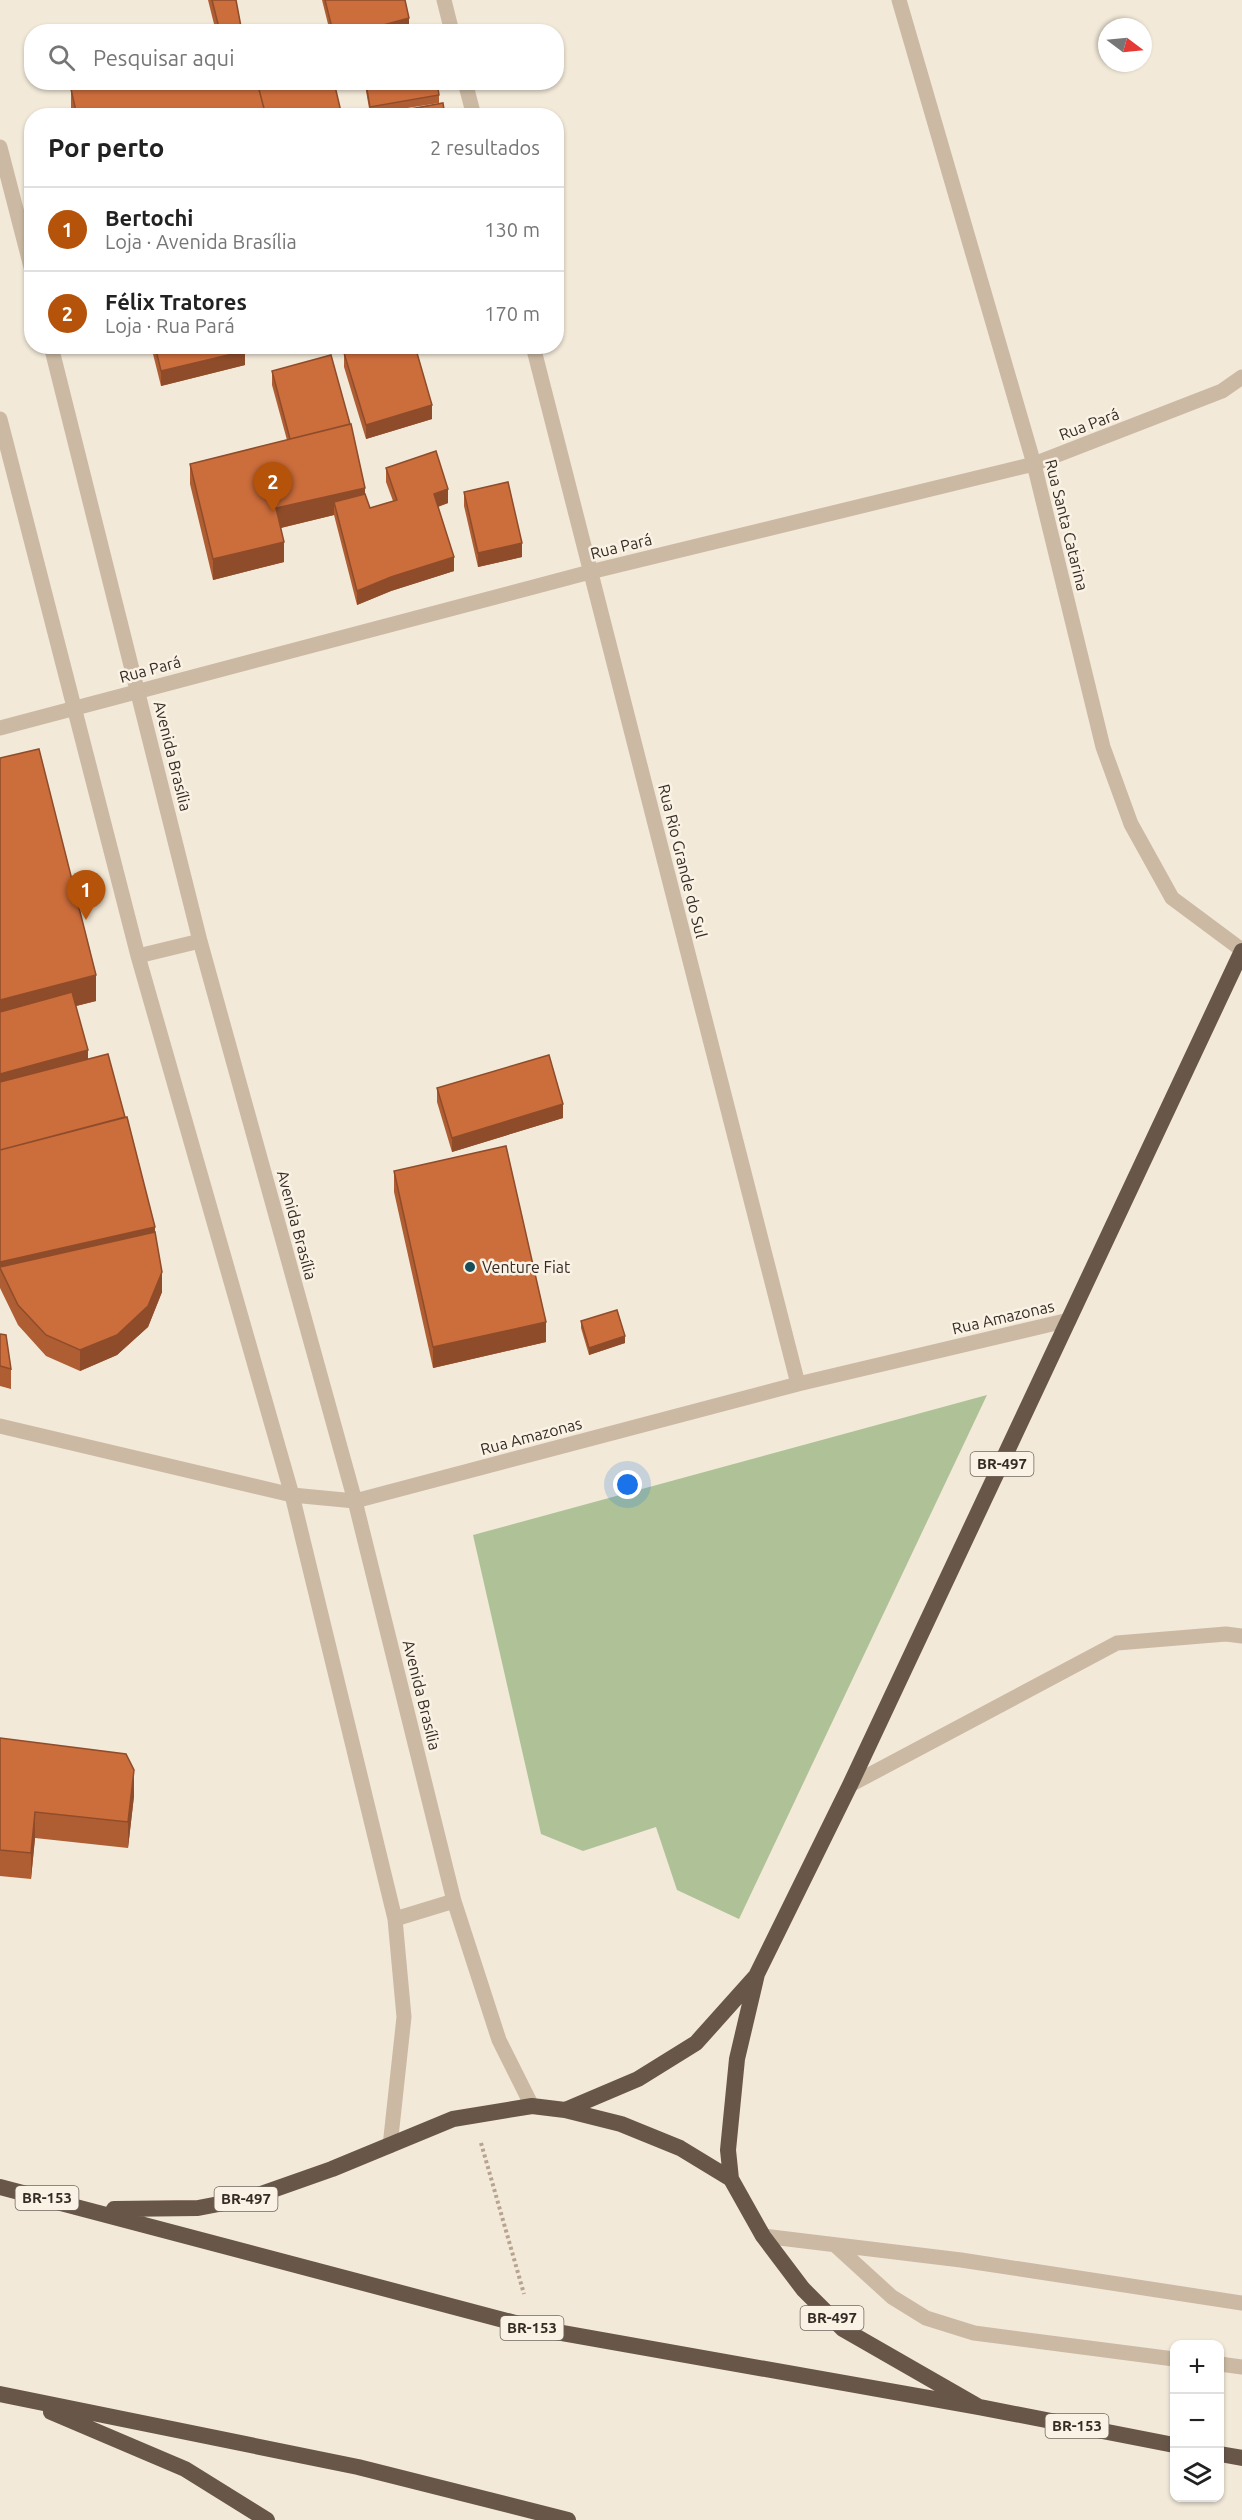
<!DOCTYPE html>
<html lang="pt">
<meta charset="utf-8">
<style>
:root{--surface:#fff;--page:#f2f2f2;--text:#222;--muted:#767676;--line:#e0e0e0;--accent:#b45309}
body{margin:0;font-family:Ubuntu,sans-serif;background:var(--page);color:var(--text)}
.controls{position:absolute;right:18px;bottom:18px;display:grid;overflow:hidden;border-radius:12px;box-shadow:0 2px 4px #0004}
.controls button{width:54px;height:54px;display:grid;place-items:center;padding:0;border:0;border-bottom:2px solid var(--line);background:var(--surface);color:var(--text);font:30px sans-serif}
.compass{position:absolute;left:1098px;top:18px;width:54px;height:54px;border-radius:50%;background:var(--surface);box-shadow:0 2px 4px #0004;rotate:106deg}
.you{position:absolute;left:628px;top:1485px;width:21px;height:21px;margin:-15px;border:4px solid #fff;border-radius:50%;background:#1a73e8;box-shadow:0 0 0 9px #1a73e833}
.badge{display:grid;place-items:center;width:39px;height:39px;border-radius:50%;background:var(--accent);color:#fff;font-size:20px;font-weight:700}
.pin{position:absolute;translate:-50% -50px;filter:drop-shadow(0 2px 3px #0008)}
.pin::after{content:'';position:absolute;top:32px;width:21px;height:18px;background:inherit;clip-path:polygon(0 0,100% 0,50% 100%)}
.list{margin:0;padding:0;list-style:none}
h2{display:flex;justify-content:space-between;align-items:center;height:78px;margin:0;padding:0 24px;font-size:26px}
h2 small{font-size:20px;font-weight:400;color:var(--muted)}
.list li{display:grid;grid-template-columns:39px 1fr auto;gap:18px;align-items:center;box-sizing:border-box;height:84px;padding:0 24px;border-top:2px solid var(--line)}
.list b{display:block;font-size:22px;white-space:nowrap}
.list p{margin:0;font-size:20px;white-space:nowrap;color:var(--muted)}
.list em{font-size:20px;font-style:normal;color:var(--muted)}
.icon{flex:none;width:33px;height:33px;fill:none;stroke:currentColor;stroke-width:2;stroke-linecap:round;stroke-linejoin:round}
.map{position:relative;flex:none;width:1242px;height:2520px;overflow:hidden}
.search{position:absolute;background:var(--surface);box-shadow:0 2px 4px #0004;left:24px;top:24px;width:540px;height:66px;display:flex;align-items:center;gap:15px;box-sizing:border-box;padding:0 21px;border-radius:24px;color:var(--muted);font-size:22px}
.panel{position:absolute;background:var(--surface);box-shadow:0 2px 4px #0004;left:24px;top:108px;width:540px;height:246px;border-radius:24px}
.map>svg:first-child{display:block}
</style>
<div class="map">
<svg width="1242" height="2520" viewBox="0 0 1242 2520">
<rect width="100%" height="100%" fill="#f2e9d8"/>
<path fill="#afc297" d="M987,1395L739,1919L677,1890L656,1827L583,1851L541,1834L473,1535Z"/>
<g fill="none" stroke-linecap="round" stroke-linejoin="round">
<path stroke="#b7a38e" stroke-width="4" stroke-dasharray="3 3" stroke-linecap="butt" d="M481,2143L524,2294"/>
<path stroke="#cbb9a3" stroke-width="15" d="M850,1785L1117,1643L1226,1634L1242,1636
M763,2236L961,2260L1242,2303
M836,2246L892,2297L926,2318L974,2333L1174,2359
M1220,2364L1242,2367"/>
<path stroke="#cbb9a3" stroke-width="15" d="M444,0L452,32
M899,0L1034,464L1103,747L1131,824L1172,898L1242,950
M465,82L474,116
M533,346L798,1384
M0,728L590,572L1034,464L1222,391L1242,377
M0,1426L292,1495L355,1501L798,1384L1069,1320"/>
<path stroke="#cbb9a3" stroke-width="15" d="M0,147L32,271
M51,346L200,941L355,1501L454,1901L499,2040L532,2106
M0,419L138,956L292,1495L395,1919L404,2017L390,2146
M138,956L200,941
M395,1919L454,1901"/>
<path stroke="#685649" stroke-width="16" d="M565,2110L638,2079L696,2043L755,1977
M0,2187L534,2328L979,2407L1174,2445
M114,2209L198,2208L250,2198L332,2169L453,2119L532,2106L565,2110L621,2124L680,2148L731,2179
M0,2394L358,2467L568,2520
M979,2407L843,2329L803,2289L763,2236L731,2179L728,2150L737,2059L757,1974L850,1785L1242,951
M51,2412L185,2469L267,2520
M1220,2454L1242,2458"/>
</g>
<path fill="#af5e34" d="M208,0H236L242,32H216Z
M322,0H405L409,32H330Z
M366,84L439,95V103L370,114L366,91Z
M71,89L342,116H73L71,109Z
M151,346H244L245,365L161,386Z
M346,346H415L432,419L366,439L344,367V353L348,352Z
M272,371L365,494L370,508L393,501L386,482V468L448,503L438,507L454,571L391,591L357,605L334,515L281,528L284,562L213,580L190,484V464L287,440L272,385Z
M464,492L522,557L478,567L464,506Z
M0,758L96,1001L76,1006L88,1059L155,1232L162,1292L148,1327L117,1355L80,1371L46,1356L18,1325L0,1288Z
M437,1088L563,1118L452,1152L437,1102Z
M394,1171L546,1342L433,1368L394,1192Z
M581,1321L625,1343L589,1355L581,1328Z
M0,1334L11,1369V1389L0,1386Z
M0,1738L134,1796L128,1848L35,1838L31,1879L0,1876Z"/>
<path fill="#8f4c2a" d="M409,18V32H358Z
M245,351V365L161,386V371Z
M432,405V419L366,439V425Z
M365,488V508L334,502V515L276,529V508Z
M448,489V503L434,508V494Z
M284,542V562L213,580V559Z
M522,543V557L478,567V553Z
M454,557V571L391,591L357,605V591L391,577Z
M96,975V1001L0,1025V1000Z
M88,1050V1064L0,1088V1074Z
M563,1104V1118L452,1152V1138Z
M155,1227V1253L0,1268V1262Z
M162,1272V1292L148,1327L117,1355L80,1371V1350Z
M546,1322V1342L433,1368V1347Z
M625,1336V1343L589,1355V1348Z
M134,1770V1796L128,1848V1822Z
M35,1812V1838L31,1879V1853Z"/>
<path fill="#cc6d3c" stroke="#8f4c2a" stroke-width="1.5" d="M212,0H236L242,32H220Z
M325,0H405L409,18L358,32H333Z
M105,82H257L266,116H77L71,89Z
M257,82H334L342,116H266Z
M373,82H437L439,95L370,107L366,84Z
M443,103L445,116H372Z
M155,346H244L245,351L161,371Z
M350,346H415L432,405L366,425L344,353L351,351Z
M331,355L350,424L290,439L272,371Z
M351,424L365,488L276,508L284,542L213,559L190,464Z
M436,451L448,489L434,494L454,557L391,577L357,591L334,502L365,494L370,508L397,500L386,468Z
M508,482L522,543L478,553L464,492Z
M39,749L96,975L0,1000V758Z
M72,992L88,1050L0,1074V1012Z
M108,1054L125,1117L0,1150V1082Z
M549,1055L563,1104L452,1138L437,1088Z
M127,1117L155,1227L0,1262V1150Z
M506,1146L546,1322L433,1347L394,1171Z
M155,1232L162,1272L148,1306L117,1335L80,1350L46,1335L18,1305L0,1268V1267Z
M617,1310L625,1336L589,1348L581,1321Z
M0,1334L6,1335L11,1369L0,1366Z
M0,1738L126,1754L134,1770L128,1822L35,1812L31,1853L0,1850Z"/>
<circle fill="#194e59" stroke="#faf2e4" stroke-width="2" cx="470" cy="1267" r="6"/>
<g text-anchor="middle" stroke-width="5" stroke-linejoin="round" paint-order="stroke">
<g fill="#faf2e4" stroke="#71675f" stroke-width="1.5">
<rect x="970.5" y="1452" width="63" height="24" rx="4.5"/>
<rect x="15.5" y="2186" width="63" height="24" rx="4.5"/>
<rect x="214.5" y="2187" width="63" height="24" rx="4.5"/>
<rect x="800.5" y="2306" width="63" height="24" rx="4.5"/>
<rect x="500.5" y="2316" width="63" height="24" rx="4.5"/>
<rect x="1045.5" y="2414" width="63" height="24" rx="4.5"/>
</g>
<g font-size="15" font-weight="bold" fill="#362c26">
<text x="1002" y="1469">BR-497</text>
<text x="47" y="2203">BR-153</text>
<text x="246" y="2204">BR-497</text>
<text x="832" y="2323">BR-497</text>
<text x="532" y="2333">BR-153</text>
<text x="1077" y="2431">BR-153</text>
</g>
<g font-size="16" fill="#362c26" stroke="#faf2e4">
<text transform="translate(1089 424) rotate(-21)" y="6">Rua Pará</text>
<text transform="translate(1067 525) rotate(76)" y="6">Rua Santa Catarina</text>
<text transform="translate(621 546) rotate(-14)" y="6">Rua Pará</text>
<text transform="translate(150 669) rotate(-15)" y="6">Rua Pará</text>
<text transform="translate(173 756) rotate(76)" y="6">Avenida Brasília</text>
<text transform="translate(683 861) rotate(76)" y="6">Rua Rio Grande do Sul</text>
<text transform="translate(297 1225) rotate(75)" y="6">Avenida Brasília</text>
<text transform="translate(1003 1317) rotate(-13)" y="6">Rua Amazonas</text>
<text transform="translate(531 1436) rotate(-15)" y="6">Rua Amazonas</text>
<text transform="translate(422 1695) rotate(76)" y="6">Avenida Brasília</text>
</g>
<g font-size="16" fill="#362c26" stroke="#faf2e4" text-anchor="start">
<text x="482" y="1273">Venture Fiat</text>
</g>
</g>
</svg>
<div class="controls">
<button>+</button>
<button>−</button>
<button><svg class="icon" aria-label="layers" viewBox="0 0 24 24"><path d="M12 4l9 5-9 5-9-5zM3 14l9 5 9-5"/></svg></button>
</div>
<svg class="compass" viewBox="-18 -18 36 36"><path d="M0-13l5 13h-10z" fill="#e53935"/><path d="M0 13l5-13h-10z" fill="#767676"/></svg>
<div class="you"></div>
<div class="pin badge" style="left:86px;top:920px">1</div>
<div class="pin badge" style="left:273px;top:512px">2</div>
<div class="search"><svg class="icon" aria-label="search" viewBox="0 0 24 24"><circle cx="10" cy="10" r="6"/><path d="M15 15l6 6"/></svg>Pesquisar aqui</div>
<section class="panel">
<h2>Por perto<small>2 resultados</small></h2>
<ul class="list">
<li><span class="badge">1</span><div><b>Bertochi</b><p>Loja · Avenida Brasília</p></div><em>130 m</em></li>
<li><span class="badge">2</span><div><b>Félix Tratores</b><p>Loja · Rua Pará</p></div><em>170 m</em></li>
</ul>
</section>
</div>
